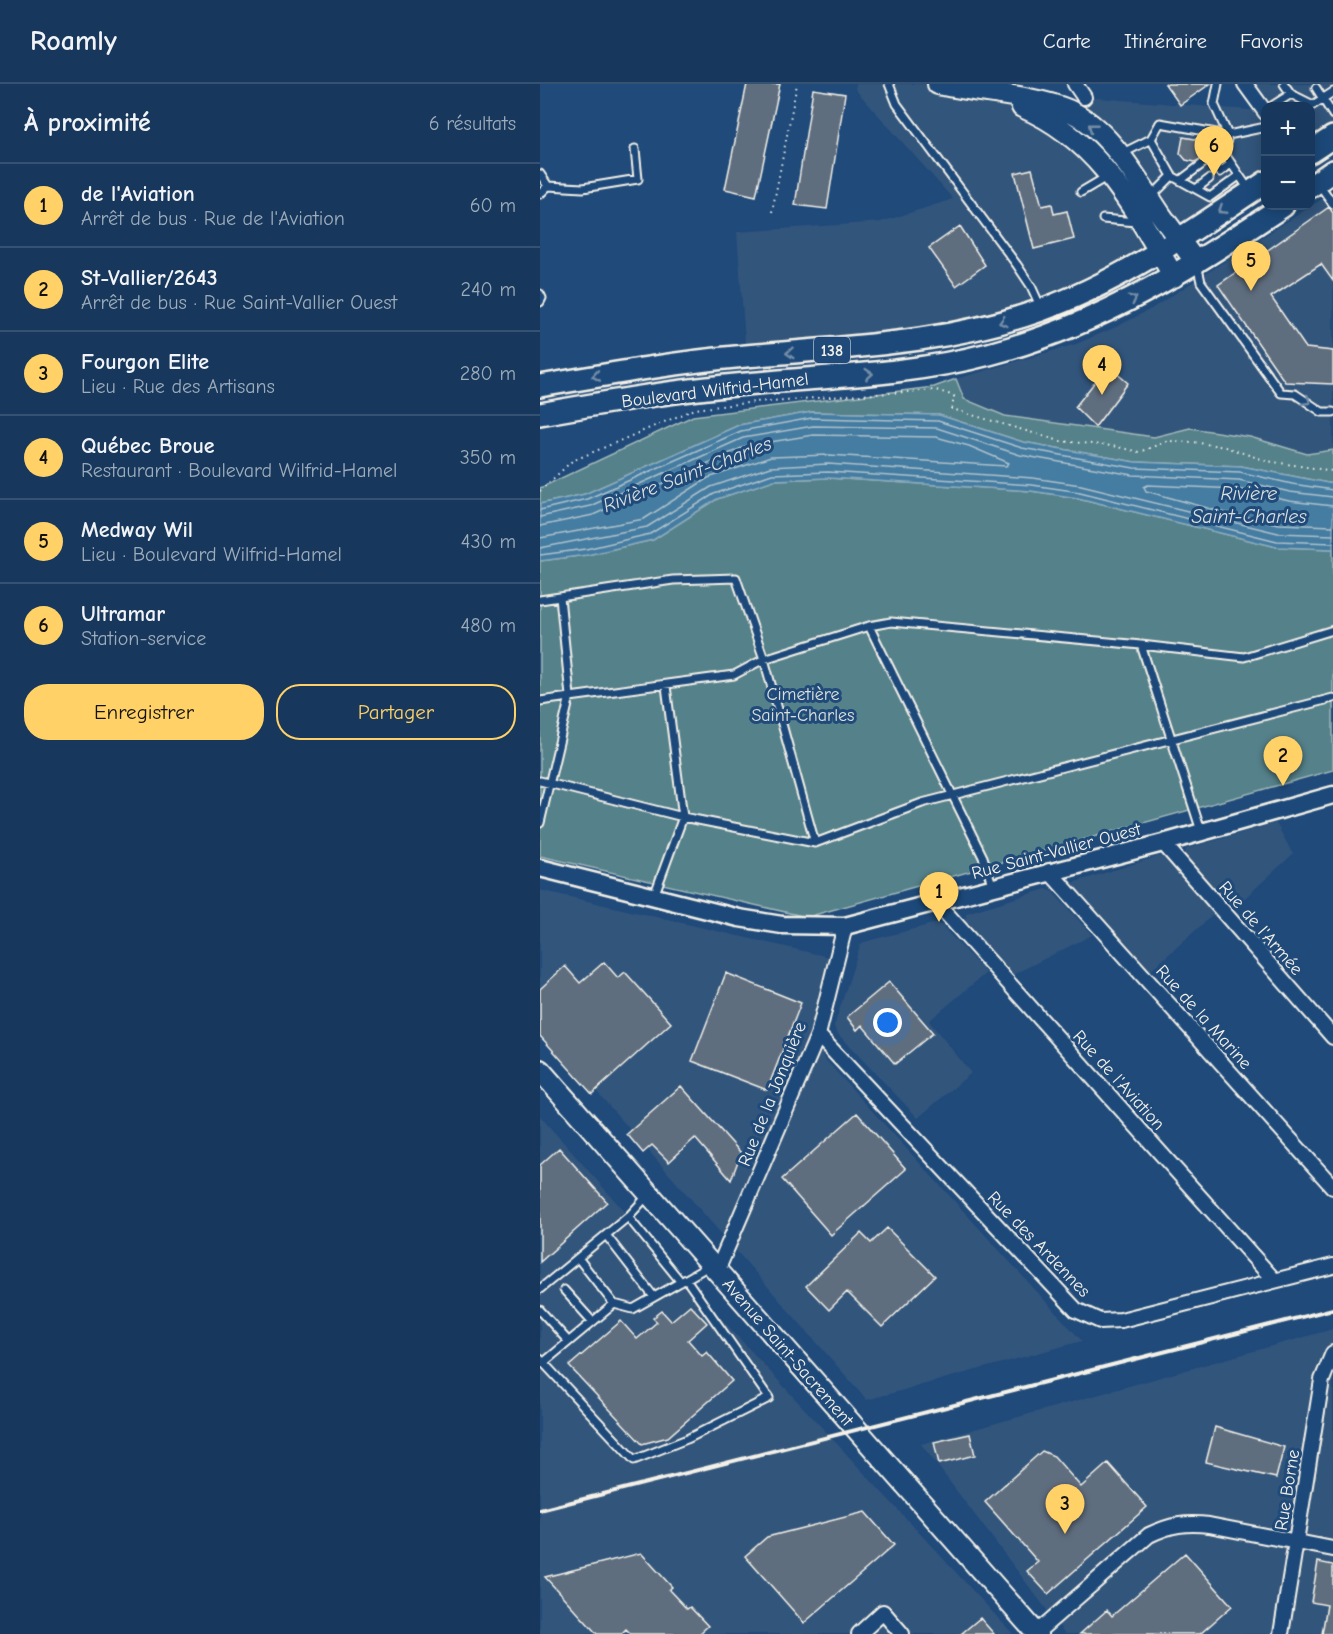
<!DOCTYPE html>
<html lang="fr">
<meta charset="utf-8">
<style>
:root{--surface:#17385c;--page:#203f62;--text:#f1f3f6;--muted:#9eacbb;--line:#365272;--accent:#ffd166}
body{margin:0;font-family:"Comic Neue",sans-serif;background:var(--page);color:var(--text)}
.controls{position:absolute;right:18px;top:18px;display:grid;overflow:hidden;border-radius:12px;box-shadow:0 3px 15px #0003}
.controls button{width:54px;height:54px;display:grid;place-items:center;padding:0;border:0;border-bottom:2px solid var(--line);background:var(--surface);color:var(--text);font:30px sans-serif}
.you{position:absolute;left:348px;top:939px;width:21px;height:21px;margin:-15px;border:4px solid #fff;border-radius:50%;background:#1a73e8;box-shadow:0 0 0 9px #1a73e833}
.badge{display:grid;place-items:center;width:39px;height:39px;border-radius:50%;background:var(--accent);color:#111;font-size:20px;font-weight:700}
.pin{position:absolute;translate:-50% -50px;filter:drop-shadow(0 2px 3px #0008)}
.pin::after{content:'';position:absolute;top:32px;width:21px;height:18px;background:inherit;clip-path:polygon(0 0,100% 0,50% 100%)}
.list{margin:0;padding:0;list-style:none}
h2{display:flex;justify-content:space-between;align-items:center;height:78px;margin:0;padding:0 24px;font-size:26px}
h2 small{font-size:20px;font-weight:400;color:var(--muted)}
.list li{display:grid;grid-template-columns:39px 1fr auto;gap:18px;align-items:center;box-sizing:border-box;height:84px;padding:0 24px;border-top:2px solid var(--line)}
.list b{display:block;font-size:22px;white-space:nowrap}
.list p{margin:0;font-size:20px;white-space:nowrap;color:var(--muted)}
.list em{font-size:20px;font-style:normal;color:var(--muted)}
.actions{display:flex;gap:12px;padding:18px 24px}
.actions a{flex:1;padding:14px 0;border:2px solid var(--accent);border-radius:24px;text-align:center;font-size:21px;color:var(--accent)}
.actions .main{background:var(--accent);color:#111}
.map{position:relative;flex:none;width:793px;height:1550px;overflow:hidden}
header{display:flex;align-items:center;gap:36px;box-sizing:border-box;height:84px;padding:0 30px;background:var(--surface);border-bottom:2px solid var(--line)}
header strong{font-size:28px}
nav{display:flex;gap:33px;margin-inline-start:auto;font-size:21px}
main{display:flex}
aside{flex:1;background:var(--surface)}
.map>svg:first-child{display:block}
</style>
<header>
<strong>Roamly</strong>
<nav><a>Carte</a><a>Itinéraire</a><a>Favoris</a></nav>
</header>
<main>
<aside>
<h2>À proximité<small>6 résultats</small></h2>
<ul class="list">
<li><span class="badge">1</span><div><b>de l'Aviation</b><p>Arrêt de bus · Rue de l'Aviation</p></div><em>60 m</em></li>
<li><span class="badge">2</span><div><b>St-Vallier/2643</b><p>Arrêt de bus · Rue Saint-Vallier Ouest</p></div><em>240 m</em></li>
<li><span class="badge">3</span><div><b>Fourgon Elite</b><p>Lieu · Rue des Artisans</p></div><em>280 m</em></li>
<li><span class="badge">4</span><div><b>Québec Broue</b><p>Restaurant · Boulevard Wilfrid-Hamel</p></div><em>350 m</em></li>
<li><span class="badge">5</span><div><b>Medway Wil</b><p>Lieu · Boulevard Wilfrid-Hamel</p></div><em>430 m</em></li>
<li><span class="badge">6</span><div><b>Ultramar</b><p>Station-service</p></div><em>480 m</em></li>
</ul>
<div class="actions"><a class="main">Enregistrer</a><a>Partager</a></div>
</aside>
<div class="map">
<svg width="793" height="1550" viewBox="0 0 793 1550">
<rect width="100%" height="100%" fill="#1f4a7a"/>
<filter id="ink" filterUnits="userSpaceOnUse"><feTurbulence type="fractalNoise" baseFrequency=".0167" numOctaves="2"/><feDisplacementMap in="SourceGraphic" scale="12" xChannelSelector="R" yChannelSelector="G"/><feConvolveMatrix kernelMatrix="1 2 1 2 8 2 1 2 1" color-interpolation-filters="sRGB"/></filter>
<g filter="url(#ink)">
<path fill="#32557c" d="M316,0H398L507,22L544,13L723,27L705,0H793V52L771,68L770,22H726L725,98L502,226L206,272L197,148L341,138L413,115L315,5Z
M793,108V366L767,370L614,353L465,332L424,315L416,295L536,260L576,243L611,225Z
M736,739L753,770L693,825L645,772L646,765Z
M619,772L624,773L675,829L609,888L529,800Z
M506,805L512,807L552,851L470,892L425,841L426,829Z
M0,806L289,873L283,973L542,1257L327,1316L0,943Z
M396,839L401,841L446,889L389,937L431,989L378,1034L296,948L294,942L320,862L324,858Z
M0,1032L139,1189L473,1550H0Z
M793,1245V1550H525L381,1360Z"/>
<path fill="#54818a" stroke="#a4b9b9" stroke-width="1.5" d="M416,295L424,315L465,332L614,353L650,344L710,353L767,370L793,366V400L701,382L595,378L483,358L399,331L272,328L199,341L45,410L0,420V404L153,332L394,303Z
M288,394L491,407L538,414L737,463L793,465V686L267,833L0,772V477L47,471L113,456L177,415L234,396Z"/>
<path fill="#457ca1" stroke="#8babbd" stroke-width="1.5" d="M272,328L399,331L483,358L595,378L701,382L793,400V465L737,463L538,414L491,407L288,394L234,396L177,415L113,456L47,471L0,477V420L45,410L199,341Z"/>
<g fill="none" stroke-linecap="round" stroke-linejoin="round">
<path stroke="#aec2cc" stroke-width="1.5" d="M793,422L749,417L698,405L608,401L604,403L606,407L682,428L739,440L793,442
M0,426L47,415L201,347L272,334L398,337L482,364L594,384L700,388L752,400L793,406
M0,433L50,422L203,354L273,342L397,344L480,371L593,391L699,396L750,408L793,413
M0,442L53,431L206,362L273,351L396,353L429,362L469,379L466,382L289,371L231,373L168,394L104,435L0,454
M0,464L107,443L171,403L230,383L288,380L493,394L541,401L738,449L793,451
M0,471L46,465L110,450L174,410L232,390L288,388L492,401L540,408L737,457L793,459"/>
</g>
<path fill="#5f6e7f" stroke="#f4f1e8" stroke-width="1.5" d="M207,0H240L216,112L185,105Z
M625,0H670L640,21Z
M273,5L305,10L287,125L255,121Z
M643,53L667,57V71L655,78L646,76L640,69Z
M492,85L502,122L512,120L514,130L527,127L534,155L494,165L475,89Z
M789,123L793,129V197L781,180L731,213L766,264L793,267V300L745,298L678,201Z
M420,142L445,181L416,202L389,164Z
M574,287L588,299L555,343L535,323L562,289Z
M64,878L78,894L85,888L131,939L52,1010L0,952V905L25,882L40,899Z
M186,889L261,919L227,1006L152,977Z
M349,898L393,949L355,980L322,941L317,946L307,933Z
M141,1002L201,1069L191,1096L155,1054L129,1078L112,1061L103,1069L87,1050Z
M317,1029L366,1085L291,1151L242,1095Z
M19,1064L67,1118L0,1178V1081Z
M347,1144L395,1192L342,1243L307,1208L289,1226L266,1202L321,1149L331,1159Z
M150,1221L167,1239L148,1256L162,1272L167,1268L192,1297L128,1353L102,1360L29,1282L81,1237L97,1255L117,1238L113,1234L122,1227L131,1237Z
M675,1343L744,1363L736,1394L666,1378Z
M430,1350L435,1371L399,1380L394,1358Z
M502,1367L514,1372L541,1403L568,1379L607,1423L508,1510L487,1487L498,1478L445,1418Z
M325,1428L354,1461L264,1539L205,1472L227,1453Z
M101,1469L132,1503L129,1506L147,1525L150,1523L168,1542L159,1550H91L86,1545L81,1550H57L5,1493Z
M645,1469L692,1522L660,1550H540L567,1526L572,1532Z
M778,1478L793,1481V1550H782L787,1521L771,1518Z
M440,1534L454,1550H421Z"/>
<g fill="none" stroke-linecap="round" stroke-linejoin="round">
<defs>
<path id="service" d="M349,0L357,20L477,181L491,202L501,224
M678,0L674,20L688,51
M776,4L793,31
M751,10L773,21L793,8
M732,22L751,10L744,0
M611,55L620,39L688,51
M581,70L611,55L632,92
M680,88L691,80
M0,90L8,102
M641,96L665,78L684,69
M779,100L793,120
M656,105L669,95
M710,107L684,69L688,51L726,43
M541,108L568,92
M0,110L8,102L43,104L98,95L95,65
M612,112L632,92L670,113L699,92
M563,135L596,138
M657,180L661,198L741,309L755,310L782,328H793
M0,210L2,214L0,218
M0,516L133,496L196,494L224,575L275,759
M329,542L351,538L601,561L661,747
M601,561L704,573L793,546
M0,617L194,591L224,575L329,542L443,773L453,803
M0,697L143,733L275,759L382,719L793,614
M0,739L30,612L20,513
M114,812L143,733L126,602
M88,1133L141,1198
M66,1151L114,1213
M38,1174L74,1220
M0,1205L89,1132L109,1110
M24,1206L52,1237
M0,1226L28,1257
M0,1275L94,1376L147,1355L229,1314L146,1195
M3,1279L74,1220L93,1225L169,1182"/>
<path id="minor" d="M535,0L544,13
M705,0L726,29
M623,759L793,953
M509,787L793,1103
M397,819L734,1196
M278,951L536,1226L560,1237L581,1236L793,1182
M177,1187L278,951L305,842
M496,1549L609,1451C630,1441 646,1438 669,1441L793,1465
M319,1550L343,1528L362,1550
M741,1550L782,1296L793,1269"/>
<path id="tertiary" d="M0,784L199,834L242,841L305,842L623,759L793,711"/>
<path id="secondary" d="M398,0C435,8 496,12 528,26C570,45 596,94 621,131C632,147 645,162 656,179
M482,23C559,55 594,125 634,193
M0,986L497,1550"/>
<path id="primary" d="M770,68L793,53
M770,103L793,87
M0,302C69,290 137,278 206,272C306,263 406,260 501,226C583,197 654,145 726,98
M0,330C68,318 137,306 206,300C288,292 370,291 449,270C560,241 649,185 743,122"/>
</defs>
<use href="#service" stroke="#f4f1e8" stroke-width="11"/>
<use href="#minor" stroke="#f4f1e8" stroke-width="18"/>
<use href="#tertiary" stroke="#f4f1e8" stroke-width="21"/>
<use href="#secondary" stroke="#f4f1e8" stroke-width="24"/>
<use href="#primary" stroke="#f4f1e8" stroke-width="26"/>
<path stroke="#f4f1e8" stroke-width="2" stroke-dasharray="1.5 4.5" stroke-linecap="butt" d="M232,128L257,0
M0,407L32,377L155,325L215,318L396,306L414,312L412,325L520,357L573,362L599,368L628,357L653,358L685,363L727,377L793,387"/>
<use href="#service" stroke="#1f4a7a" stroke-width="7"/>
<use href="#minor" stroke="#1f4a7a" stroke-width="14"/>
<use href="#tertiary" stroke="#1f4a7a" stroke-width="16"/>
<use href="#secondary" stroke="#1f4a7a" stroke-width="20"/>
<use href="#primary" stroke="#1f4a7a" stroke-width="21"/>
<path stroke="#f4f1e8" stroke-width="4" d="M0,1426L793,1225"/>
</g>
<defs><path id="oneway-chevron" d="M-2-3.5L2.5 0L-2 3.5" fill="none" stroke-width="1.6" stroke-linecap="round" stroke-linejoin="round" transform="scale(1.5)"/></defs>
<g stroke="#748da6">
<use href="#oneway-chevron" transform="translate(552 43) rotate(-141)"/>
<use href="#oneway-chevron" transform="translate(682 126) rotate(147)"/>
<use href="#oneway-chevron" transform="translate(593 215) rotate(-27)"/>
<use href="#oneway-chevron" transform="translate(463 238) rotate(163)"/>
<use href="#oneway-chevron" transform="translate(250 269) rotate(176)"/>
<use href="#oneway-chevron" transform="translate(329 290) rotate(-4)"/>
<use href="#oneway-chevron" transform="translate(56 292) rotate(170)"/>
<use href="#oneway-chevron" transform="translate(767 317) rotate(32)"/>
</g>
</g>
<g text-anchor="middle" stroke-width="6" stroke-linejoin="round" paint-order="stroke">
<rect fill="#1f4a7a" stroke="#b4bfc7" stroke-width="1.5" x="274" y="253" width="36" height="26" rx="4.5"/>
<g font-size="16" font-weight="bold" fill="#f4f1e8">
<text x="292" y="272">138</text>
</g>
<g font-size="18" fill="#f4f1e8" stroke="#1f4a7a">
<text transform="translate(175 306) rotate(-7)" y="6">Boulevard Wilfrid-Hamel</text>
<text transform="translate(516 767) rotate(-15)" y="6">Rue Saint-Vallier Ouest</text>
<text transform="translate(721 844) rotate(49)" y="6">Rue de l'Armée</text>
<text transform="translate(664 933) rotate(48)" y="6">Rue de la Marine</text>
<text transform="translate(579 996) rotate(48)" y="6">Rue de l'Aviation</text>
<text transform="translate(232 1010) rotate(-68)" y="6">Rue de la Jonquière</text>
<text transform="translate(499 1160) rotate(46)" y="6">Rue des Ardennes</text>
<text transform="translate(248 1268) rotate(49)" y="6">Avenue Saint-Sacrement</text>
<text transform="translate(747 1406) rotate(-81)" y="6">Rue Borne</text>
</g>
<g font-size="18" fill="#dce0da" stroke="#1f4a7a">
<text x="263" y="616">Cimetière<tspan x="263" dy="21">Saint-Charles</tspan></text>
</g>
<g font-size="20" font-style="italic" fill="#dadfdd" stroke="#1f4a7a">
<text transform="translate(147 390) rotate(-21)" y="7">Rivière Saint-Charles</text>
<text x="709" y="416">Rivière<tspan x="709" dy="23">Saint-Charles</tspan></text>
</g>
</g>
</svg>
<div class="controls">
<button>+</button>
<button>−</button>
</div>
<div class="you"></div>
<div class="pin badge" style="left:399px;top:838px">1</div>
<div class="pin badge" style="left:743px;top:702px">2</div>
<div class="pin badge" style="left:525px;top:1450px">3</div>
<div class="pin badge" style="left:562px;top:311px">4</div>
<div class="pin badge" style="left:711px;top:207px">5</div>
<div class="pin badge" style="left:674px;top:92px">6</div>
</div>
</main>
